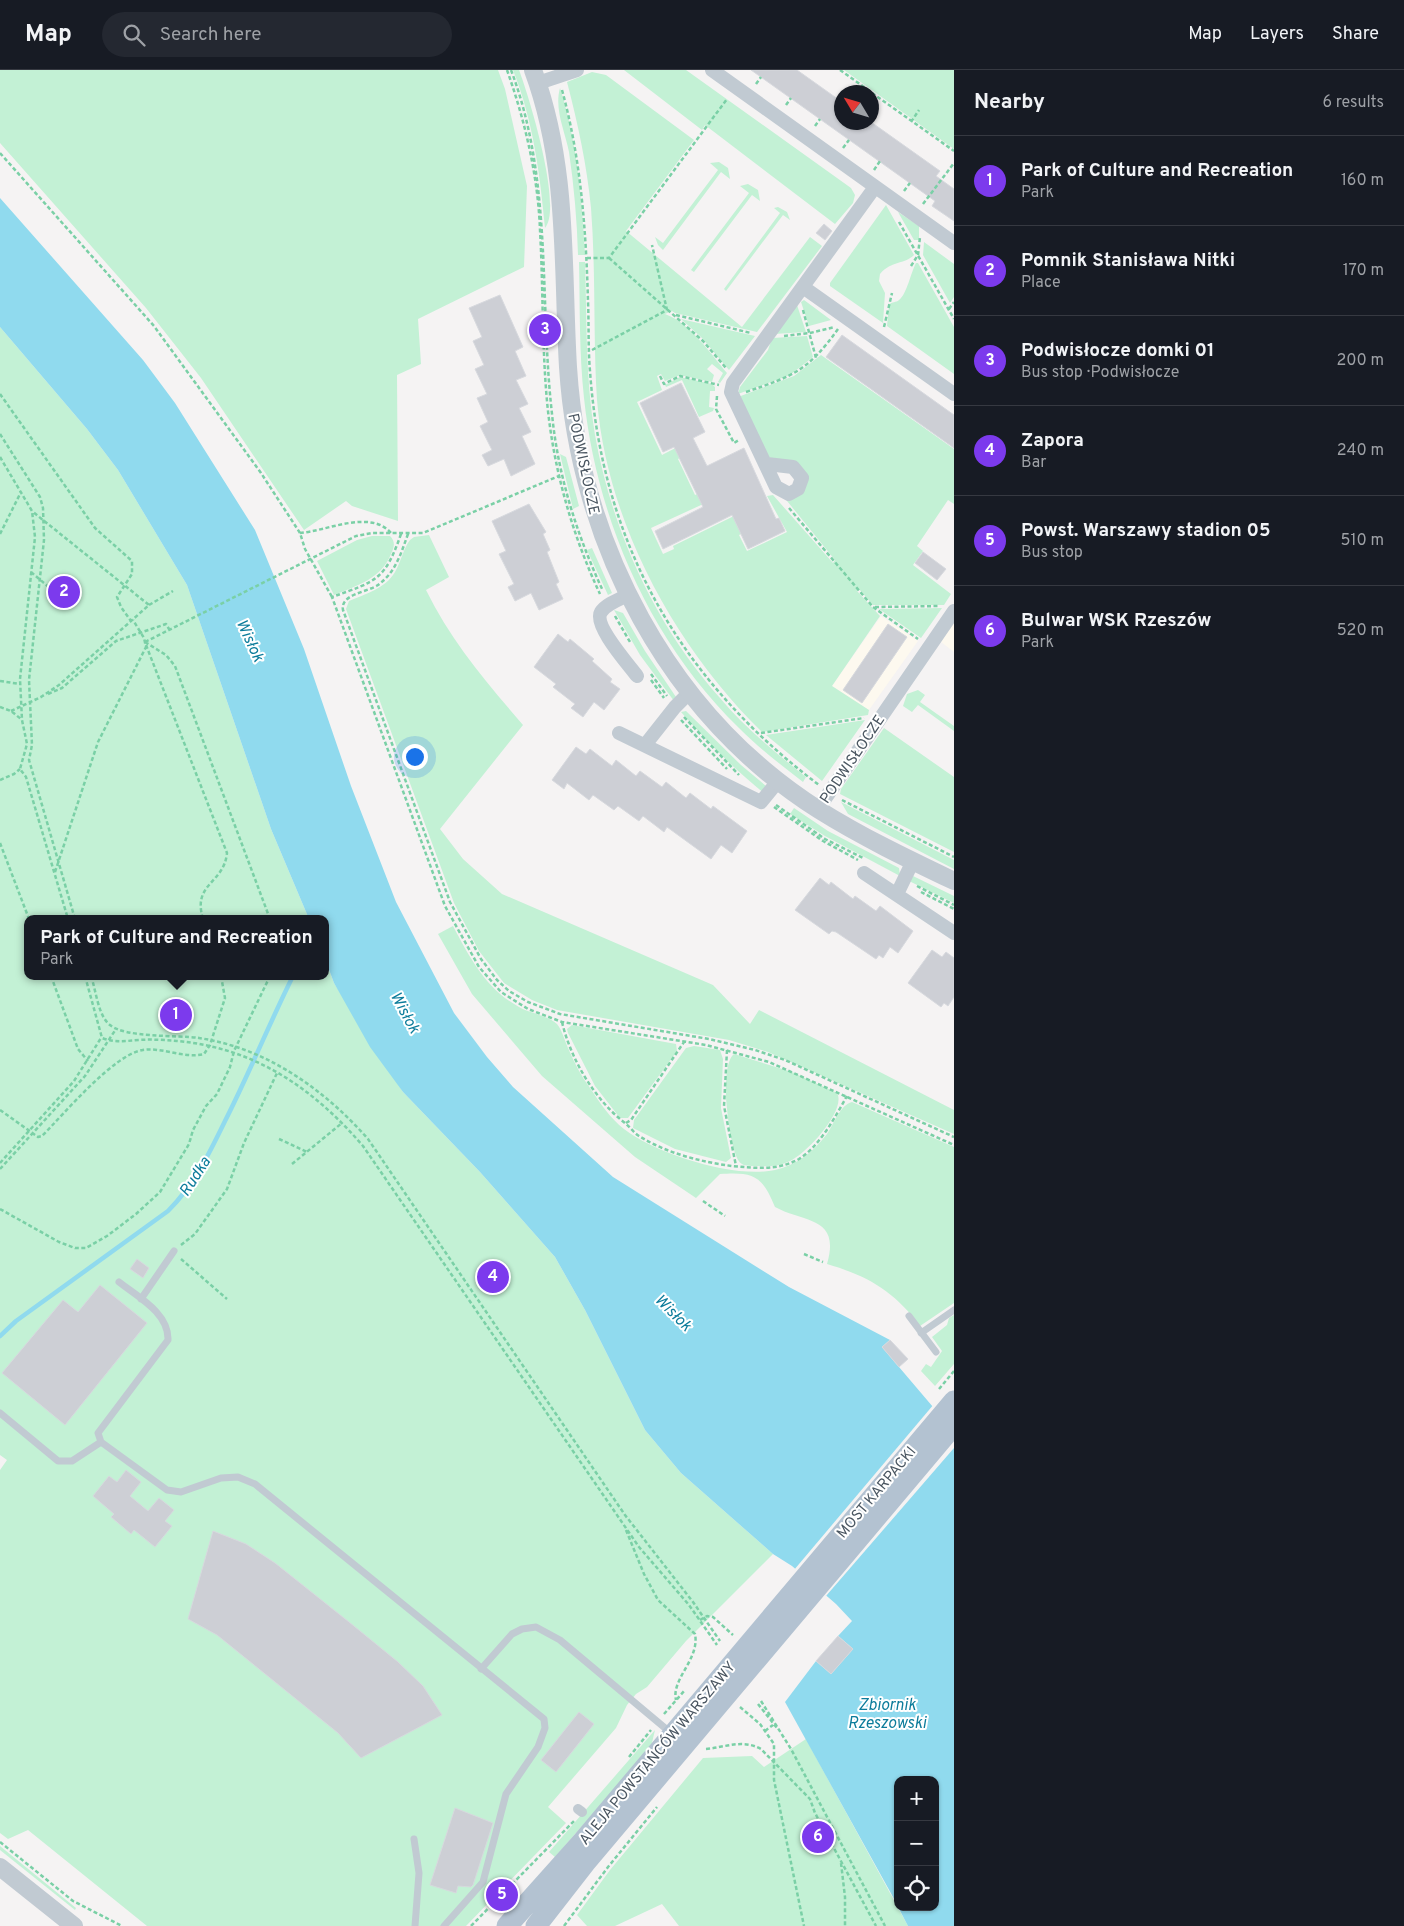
<!DOCTYPE html>
<meta charset="utf-8">
<style>
:root{--surface:#171b24;--page:#242831;--text:#f1f3f6;--muted:#9ea1a6;--line:#363941;--accent:#7c3aed}
body{margin:0;font-family:Overpass,sans-serif;background:var(--page);color:var(--text)}
.controls{position:absolute;right:15px;bottom:15px;display:grid;overflow:hidden;border-radius:10px;box-shadow:0 1px 4px #0004}
.controls button{width:45px;height:45px;display:grid;place-items:center;padding:0;border:0;border-bottom:1px solid var(--line);background:var(--surface);color:var(--text);font:25px sans-serif}
.compass{position:absolute;left:834px;top:15px;width:45px;height:45px;border-radius:50%;background:var(--surface);box-shadow:0 1px 4px #0004;rotate:308deg}
.you{position:absolute;left:414px;top:686px;width:18px;height:18px;margin:-12px;border:4px solid #fff;border-radius:50%;background:#1a73e8;box-shadow:0 0 0 8px #1a73e833}
.badge{display:grid;place-items:center;width:32px;height:32px;border-radius:50%;background:var(--accent);color:#fff;font-size:16px;font-weight:700}
.pin{position:absolute;translate:-50% -50%;border:2px solid #fff;box-shadow:0 1px 5px #0006}
.popup{position:absolute;left:24px;top:845px;width:305px;height:65px;box-sizing:border-box;display:grid;place-content:center;border-radius:10px;background:var(--surface);filter:drop-shadow(0 1px 4px #0005);font-size:16px;white-space:nowrap;color:var(--muted)}
.popup b{font-size:19px;color:var(--text)}
.popup::after{content:'';position:absolute;left:50%;top:100%;margin-left:-10px;border:10px solid transparent;border-top-color:var(--surface)}
.list{margin:0;padding:0;list-style:none}
h2{display:flex;justify-content:space-between;align-items:center;height:65px;margin:0;padding:0 20px;font-size:21px}
h2 small{font-size:16px;font-weight:400;color:var(--muted)}
.list li{display:grid;grid-template-columns:32px 1fr auto;gap:15px;align-items:center;box-sizing:border-box;height:90px;padding:0 20px;border-top:1px solid var(--line)}
.list b{display:block;font-size:19px;white-space:nowrap}
.list p{margin:0;font-size:16px;white-space:nowrap;color:var(--muted)}
.list em{font-size:16px;font-style:normal;color:var(--muted)}
.icon{flex:none;width:28px;height:28px;fill:none;stroke:currentColor;stroke-width:2;stroke-linecap:round;stroke-linejoin:round}
.map{position:relative;flex:none;width:954px;height:1856px;overflow:hidden}
header{display:flex;align-items:center;gap:30px;box-sizing:border-box;height:70px;padding:0 25px;background:var(--surface);border-bottom:1px solid var(--line)}
header strong{font-size:24px}
nav{display:flex;gap:28px;margin-inline-start:auto;font-size:18px}
.search{width:350px;height:45px;background:var(--page);display:flex;align-items:center;gap:12px;box-sizing:border-box;padding:0 18px;border-radius:28px;color:var(--muted);font-size:19px}
main{display:flex}
aside{flex:1;background:var(--surface)}
.map>svg:first-child{display:block}
</style>
<header>
<strong>Map</strong>
<div class="search"><svg class="icon" aria-label="search" viewBox="0 0 24 24"><circle cx="10" cy="10" r="6"/><path d="M15 15l6 6"/></svg>Search here</div>
<nav><a>Map</a><a>Layers</a><a>Share</a></nav>
</header>
<main>
<div class="map">
<svg width="954" height="1856" viewBox="0 0 954 1856">
<rect width="100%" height="100%" fill="#f5f3f3"/>
<path fill="#fdf9ef" d="M881,546L918,571L869,640L832,616Z
M954,553V582L941,572Z"/>
<path fill="#c3f1d5" d="M0,0H498L505,19L527,116L524,197L418,249L421,294L397,305L398,451L352,436L346,431L304,460L201,308L146,238L0,73Z
M513,0H519C529,26 563,137 545,158C540,104 533,50 513,0Z
M624,0H686L851,118L855,125L853,133L835,154L705,55L702,60Z
M844,0H954V79Z
M592,2L606,5L694,70L626,161L742,257L810,167L822,176L757,262L675,243L672,241L665,244C690,253 710,283 727,303L720,313L718,312L723,303L712,294L707,299L714,305L712,312L680,305L665,311L661,304L657,306L662,320L637,332L662,385L685,373L690,383L678,389L695,425L707,420L712,430L651,458L663,484L674,479L673,476L740,443L748,461L739,465L747,481L787,462L767,426L773,425L833,493L835,490L783,426L804,414L770,389L738,327L794,306L821,285L954,379V434L948,430L917,476L923,481L913,495L951,524L944,535H873L859,519L857,521L880,546L832,616L869,640L868,645L762,662C675,577 607,453 597,330C593,267 596,203 591,138C587,96 578,54 567,12Z
M560,18C577,72 582,129 585,185H578C577,150 574,116 569,82C565,61 554,39 560,18Z
M719,92L728,98L730,109L721,102L663,180L658,175L655,167L663,173L718,100L710,93Z
M748,114L758,120L760,131L752,125L694,202L691,200L749,123L740,116Z
M886,135L914,185C904,195 892,190 880,204L879,211L885,223L883,253L830,216V213Z
M778,137L787,142L790,150L783,145L726,221L724,219L780,143L774,138Z
M898,142L919,156V170H914Z
M924,172L954,194V227L950,233L923,185Z
M579,192H585C587,249 585,308 595,365C612,461 655,555 720,628C745,658 776,683 806,707L803,712C781,695 759,678 739,658C650,571 597,450 584,328C579,283 580,237 579,192Z
M916,193H918L954,257V304L887,256L889,235C892,231 896,233 899,230C907,224 911,202 916,193Z
M804,230L831,250L809,256L801,232Z
M796,232L806,262L774,264Z
M681,249L755,266L729,300L702,268Z
M0,257L87,359L118,400L187,515L271,759L309,849H27V906H325V889L334,913L403,1022L480,1102L555,1187L585,1240L645,1360L681,1403L773,1484L686,1571L647,1617L636,1624L627,1635L616,1658L548,1737L566,1753L466,1856H147L28,1760L8,1769L0,1763V1400L7,1390L0,1385Z
M807,266L813,287L790,305L738,324L740,317L768,280L772,268Z
M680,307L712,314L715,317V321H710L709,337L714,338L713,341L699,347L682,310L666,317L665,315Z
M560,384L566,387L579,436L573,439Z
M429,465L449,507L426,520C451,571 486,612 523,655L440,759L463,789L502,824L713,915L750,954L759,940L954,1040V1064L768,982L729,970L557,940L532,930L504,913L479,881L454,833L346,539L349,531C365,524 385,519 395,502C401,492 403,479 410,470L414,467Z
M372,466H390C396,472 394,477 391,484C381,509 358,515 334,525L317,491L357,470Z
M592,478L612,523L608,525L587,480Z
M942,538L921,568L879,539Z
M614,540L623,543L645,581L676,627L674,631L640,585Z
M918,620L925,625L920,632L954,656V661L918,635L912,642L903,636L907,624Z
M686,641L741,695L766,716L765,724C734,699 707,672 681,642Z
M865,650L822,711L766,665Z
M884,658L954,707V782L840,724L841,719Z
M841,732L954,790V799L848,744Z
M794,738L828,761L899,798L900,806L825,766L790,744Z
M913,806L954,826V833L909,811Z
M453,856C470,888 486,919 519,937C529,943 549,946 557,954C562,960 565,971 568,978C574,992 581,1006 590,1018C600,1033 610,1048 624,1059C656,1084 735,1109 775,1100C797,1095 813,1082 827,1064C834,1054 840,1035 852,1032L954,1077V1233L920,1256C894,1221 868,1206 827,1194C841,1146 804,1153 775,1137C762,1105 753,1102 720,1104L696,1128L635,1087L542,1006L472,924L438,864Z
M572,955L676,974L677,981L628,1048H620L595,1016L568,963L567,959Z
M694,976L720,980L723,989L721,1038L731,1088L726,1092L675,1079L633,1058L634,1050L686,978Z
M734,984L792,1002L837,1023C847,1040 806,1084 790,1091C780,1096 768,1097 757,1096C753,1096 745,1096 742,1094C731,1088 727,1040 726,1028C726,1018 725,991 734,984Z
M954,1245V1294L935,1316L921,1301L926,1294L931,1297L942,1281L932,1267L947,1255L949,1248Z
M655,1660L651,1677L555,1787L549,1782Z
M806,1669L908,1856H679L662,1834L615,1856H587L577,1845L610,1800L703,1688L752,1686L764,1697Z
M0,1776L76,1838L75,1840L0,1780Z"/>
<path fill="#90daee" d="M0,128L143,290L175,333L255,460L304,579L351,716L396,832L454,943L487,987L513,1017L613,1107L789,1217L890,1270L882,1277L933,1337L954,1356V1856H908L898,1837H935V1710H898V1836L785,1632L816,1591L831,1604L853,1579L838,1566L852,1551L836,1534L792,1496L773,1484L681,1403L645,1360L585,1240L555,1187L480,1102L403,1022L370,977L334,913L325,889V849H309L271,759L187,515L118,400L87,359L0,257Z"/>
<path fill="#f5f3f3" d="M934,1334L954,1353V1378L826,1526L794,1500Z"/>
<g fill="none" stroke-linecap="round" stroke-linejoin="round">
<path stroke="#90daee" stroke-width="4.5" d="M0,1266L16,1251L168,1141C194,1115 209,1084 225,1051C249,1004 269,954 293,906"/>
</g>
<path fill="#cdcfd5" stroke="#d7d9de" d="M751,0H797L842,32V52H871L940,101L936,106L954,119V151L932,136L935,131Z
M824,154L832,161L825,170L816,163Z
M500,225L523,277L515,281L526,306L516,310L528,334L519,338L531,362L522,366L535,394L511,406L504,389L488,396L482,385L492,380L480,356L488,352L477,328L487,324L475,299L484,295L473,271L482,267L469,238Z
M842,265L954,345V378L826,287Z
M681,313L705,362L693,368L707,396L744,378L776,449L779,448L785,461L748,479L732,445L663,479L655,461L703,437L674,377L663,382L640,333Z
M529,434L546,462L543,464L550,480L547,482L559,512L556,514L563,529L539,540L531,523L515,531L508,517L514,514L499,484L506,481L492,451Z
M923,482L946,499L937,510L915,493Z
M888,554L907,567L862,633L843,620Z
M558,564L568,572L570,569L594,589L592,591L612,609L610,612L620,619L604,640L594,632L583,647L571,638L575,634L553,617L556,614L534,597Z
M576,677L586,684L590,679L612,696L616,690L636,706L640,701L662,717L666,712L686,728L690,723L711,739L713,736L747,761L732,783L721,775L711,789L667,757L664,762L643,746L639,751L618,736L614,740L593,725L589,730L567,713L564,719L552,710Z
M820,808L829,815L831,812L853,829L855,826L876,841L880,836L913,861L898,883L890,877L883,888L879,885L876,889L836,862L832,861L829,864L795,840Z
M932,880L942,887L946,882L954,888V927L948,936L944,933L941,937L908,913Z
M137,1189L149,1198L143,1208L130,1199Z
M100,1215L147,1253L65,1355L2,1303L63,1230L78,1242Z
M890,1270L908,1289L899,1297L882,1277Z
M126,1400L141,1412L130,1426L148,1441L159,1428L174,1440L165,1451L172,1456L155,1477L134,1460L131,1464L111,1447L114,1444L93,1426L109,1406L117,1412Z
M213,1461L246,1474L275,1493L349,1552L398,1592L423,1616L442,1645L361,1688L338,1663L217,1565L188,1549Z
M838,1566L853,1579L831,1604L816,1591Z
M579,1642L594,1654L556,1702L541,1690Z
M455,1738L493,1753L473,1815L471,1817L458,1816L456,1823L430,1815Z"/>
<g fill="none" stroke-linecap="round" stroke-linejoin="round">
<path stroke="#7ad0a6" stroke-width="2.5" stroke-dasharray="4 2.5" stroke-linecap="butt" d="M507,0C525,51 538,106 540,160C543,213 542,266 546,319C551,390 570,460 600,524
M511,0C553,111 539,229 552,344C558,406 577,465 603,521
M840,0L871,22
M756,14L761,7
M562,20C581,89 586,160 588,231C589,255 588,278 590,301C602,474 681,611 819,715
M872,23L954,81
M786,35L791,28
M911,52L919,40
M815,56L820,49
M843,78L849,70
M0,83L154,256L261,403L300,463L305,479L332,527
M874,100L880,91
M904,121L910,113
M923,134L954,93
M899,152L954,249
M587,188H609L727,29
M609,188L703,271L726,298
M911,196L918,185L920,167
M949,239L954,232
M803,240L816,288
M676,245L751,263
M884,257L892,223
M784,266L810,263L835,257
M592,280L667,240L652,175
M660,306L664,314L680,306L719,315
M746,322C793,306 808,301 838,259
M0,324L95,458L132,491V504L117,527L121,537L131,551
M717,326L716,339L734,373L739,370
M0,364L40,427L43,438L44,470L29,610L32,675L29,690L75,849
M0,387L32,441L35,467L20,609L22,650L27,674L20,699L26,707L68,849
M789,438L873,537L918,569
M300,463C327,461 370,439 391,463
M0,464L21,422
M401,464C385,510 377,511 332,527L445,836L479,897L501,922L528,939L562,952L706,975L769,992L954,1075
M408,464C401,483 396,502 378,515C368,522 340,524 343,540L450,832L481,889L497,910L509,921L528,932L560,944L709,969L755,980L785,990L954,1067
M31,502L64,530L71,524L69,517
M149,535L173,521
M875,537L939,536
M615,546L630,572
M145,572L356,466L372,463H423L559,406
M145,572L166,585L175,596L270,849
M146,575L227,783C224,814 192,813 203,849
M651,604L667,626
M651,610L664,628
M0,611L20,614
M48,624L62,618L116,571L166,554L169,559
M0,637L11,641L21,649
M11,641L41,627L59,615L149,535L33,442
M684,647L739,705
M681,650L727,699
M761,663L864,648
M0,710L14,704L20,699
M842,730L954,787
M776,735L825,769L863,788
M774,737L823,771L858,790
M0,773L29,849
M55,802L98,672L146,577L144,568L133,550
M917,816L954,835
M921,822L954,839
M51,906L78,979L88,991
M85,906L102,968C115,973 125,971 139,970C152,969 165,970 177,971C255,978 313,1018 363,1076L639,1477L689,1535L717,1575
M91,906C96,920 98,946 110,955C125,968 178,965 199,968C266,978 324,1019 368,1069L625,1445L693,1532L720,1571
M562,952C571,990 595,1030 625,1053C630,1057 633,1062 639,1066C666,1083 701,1092 732,1096C756,1098 777,1101 799,1089C820,1076 835,1047 847,1026
M727,980L724,1036L736,1096
M0,1040L38,1067L42,1066C64,1044 114,984 143,980C163,977 184,989 204,984L210,975L225,928L221,906
M626,1053L631,1050L684,972
M279,1069L307,1082
M0,1093L74,1011L101,968
M292,1094L342,1053
M0,1099L85,1006L116,959
M703,1131L725,1146
M0,1139L59,1172L75,1178H86L107,1166L136,1144L160,1122L189,1074L193,1060L206,1036L217,1024L230,997L234,981L270,906
M181,1175L195,1164L227,1119L244,1073L277,1003
M804,1184L823,1192
M181,1189L227,1229
M939,1319L954,1301
M626,1460L644,1504L658,1530L695,1564C700,1589 671,1609 676,1630
M700,1550L707,1546L713,1547L733,1565
M761,1631L791,1679L885,1856
M758,1634L777,1658
M740,1637L760,1654L774,1674V1710L804,1856
M664,1644L685,1620
M765,1661L773,1655
M706,1679C726,1677 743,1669 761,1679L810,1729L815,1743L876,1856
M629,1687L651,1660
M0,1772L73,1831L122,1856
M841,1793L845,1827V1856
M471,1856L575,1750
M564,1856L608,1797L657,1737"/>
<path stroke="#c1cad2" stroke-width="7" d="M119,1212C138,1227 169,1243 168,1270L98,1363L101,1372L167,1420L181,1422L221,1408L238,1407L255,1414L544,1649L545,1658L538,1677L506,1724L483,1812L444,1856
M141,1229L174,1181
M909,1246L936,1282
M921,1263L954,1240
M0,1343L58,1391H72L101,1372
M481,1599L512,1564L522,1559L536,1557L560,1570L671,1663
M414,1769L419,1803L415,1856"/>
<path stroke="#c1cad2" stroke-width="10" d="M578,1739L582,1742"/>
<path stroke="#c1cad2" stroke-width="14" d="M712,0L954,173
M538,13L577,0
M803,217L954,324
M767,394L793,397L802,408L798,419L789,424L776,417L731,322L733,313L875,117
M628,525C620,529 606,534 601,542C593,555 629,595 637,606
M619,663L761,732L779,710
M645,675L675,637L690,622
M818,739L954,541
M864,803L954,863
M897,824L913,791"/>
<path stroke="#c1cad2" stroke-width="18" d="M533,0C569,97 562,196 568,297C579,473 668,644 819,740C862,767 908,789 954,811
M0,1797L74,1856"/>
<path stroke="#b3c2d1" stroke-width="21" d="M507,1856L582,1772L954,1331
M536,1856L585,1793L954,1355"/>
</g>
<g text-anchor="middle" stroke-width="4" stroke-linejoin="round" paint-order="stroke">
<g font-size="15" fill="#4a5661" stroke="#fff">
<text transform="translate(584 394) rotate(78)" y="5">PODWISŁOCZE</text>
<text transform="translate(852 689) rotate(-56)" y="5">PODWISŁOCZE</text>
<text transform="translate(876 1422) rotate(-50)" y="5">MOST KARPACKI</text>
<text transform="translate(657 1683) rotate(-50)" y="5">ALEJA POWSTAŃCÓW WARSZAWY</text>
</g>
<g font-size="16" font-style="italic" fill="#0c7c9b" stroke="#fff">
<text transform="translate(251 570) rotate(65)" y="6">Wisłok</text>
<text transform="translate(406 942) rotate(62)" y="6">Wisłok</text>
<text transform="translate(194 1106) rotate(-57)" y="6">Rudka</text>
<text transform="translate(674 1242) rotate(45)" y="6">Wisłok</text>
<text x="887" y="1640">Zbiornik<tspan x="887" dy="18">Rzeszowski</tspan></text>
</g>
</g>
</svg>
<div class="controls">
<button>+</button>
<button>−</button>
<button><svg class="icon" aria-label="locate" viewBox="0 0 24 24"><circle cx="12" cy="12" r="6"/><path d="M12 2v4M12 18v4M2 12h4M18 12h4"/></svg></button>
</div>
<svg class="compass" viewBox="-18 -18 36 36"><path d="M0-13l5 13h-10z" fill="#e53935"/><path d="M0 13l5-13h-10z" fill="#9ea1a6"/></svg>
<div class="you"></div>
<div class="pin badge" style="left:176px;top:945px">1</div>
<div class="popup"><b>Park of Culture and Recreation</b>Park</div>
<div class="pin badge" style="left:64px;top:522px">2</div>
<div class="pin badge" style="left:545px;top:260px">3</div>
<div class="pin badge" style="left:493px;top:1207px">4</div>
<div class="pin badge" style="left:502px;top:1825px">5</div>
<div class="pin badge" style="left:818px;top:1767px">6</div>
</div>
<aside>
<h2>Nearby<small>6 results</small></h2>
<ul class="list">
<li><span class="badge">1</span><div><b>Park of Culture and Recreation</b><p>Park</p></div><em>160 m</em></li>
<li><span class="badge">2</span><div><b>Pomnik Stanisława Nitki</b><p>Place</p></div><em>170 m</em></li>
<li><span class="badge">3</span><div><b>Podwisłocze domki 01</b><p>Bus stop · Podwisłocze</p></div><em>200 m</em></li>
<li><span class="badge">4</span><div><b>Zapora</b><p>Bar</p></div><em>240 m</em></li>
<li><span class="badge">5</span><div><b>Powst. Warszawy stadion 05</b><p>Bus stop</p></div><em>510 m</em></li>
<li><span class="badge">6</span><div><b>Bulwar WSK Rzeszów</b><p>Park</p></div><em>520 m</em></li>
</ul>
</aside>
</main>
